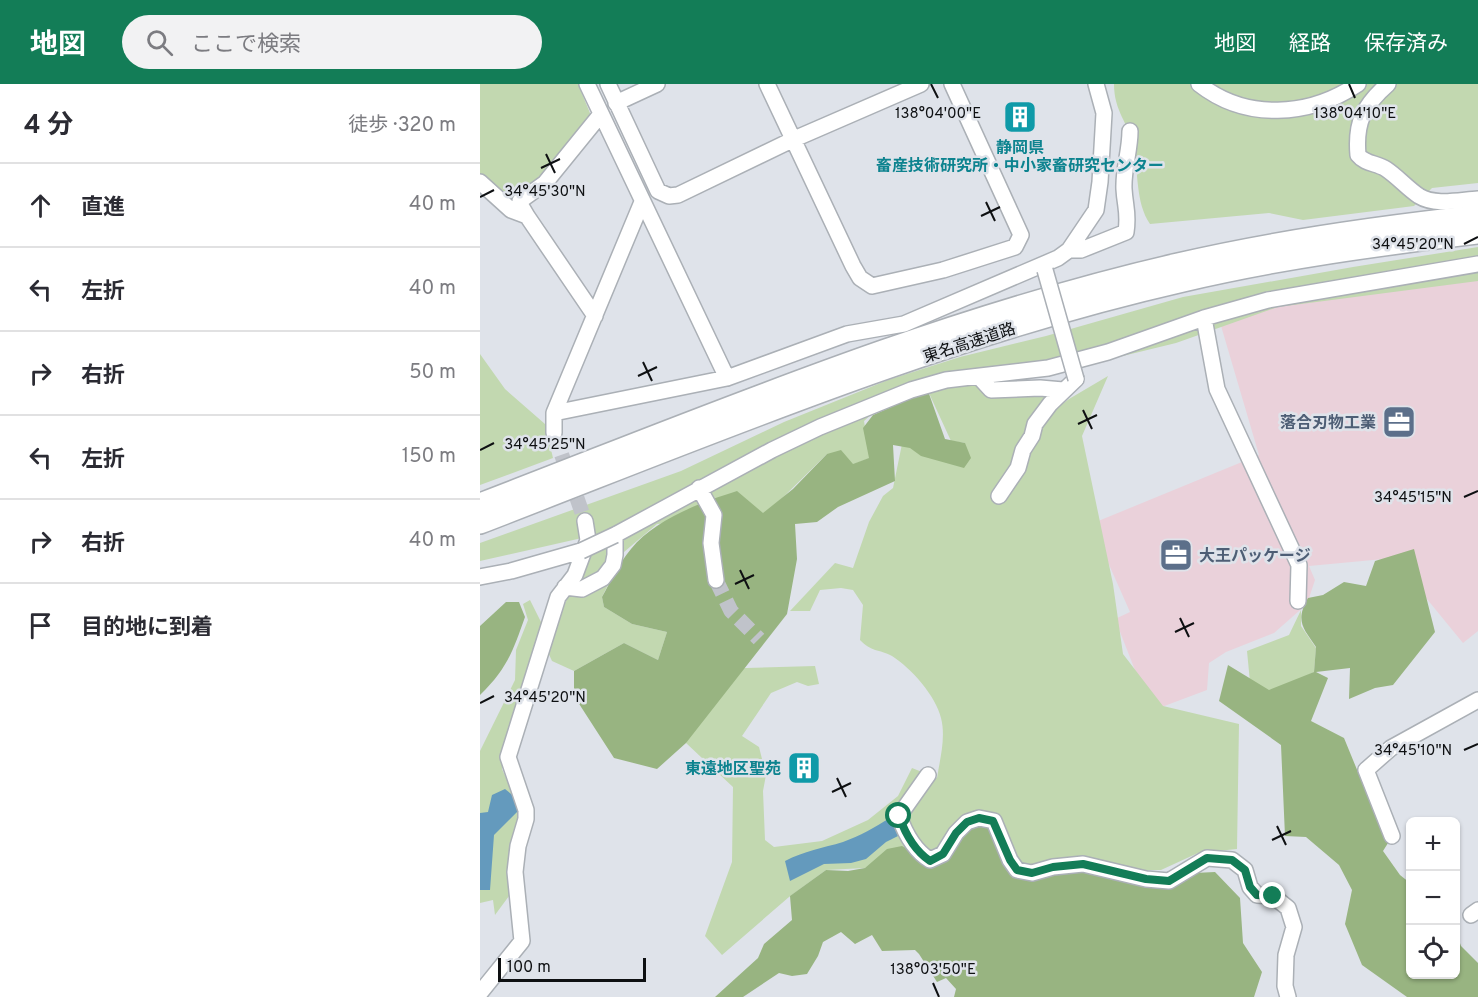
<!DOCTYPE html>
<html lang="ja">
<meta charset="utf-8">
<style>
:root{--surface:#fff;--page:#f2f2f3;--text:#2b2b33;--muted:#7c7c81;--line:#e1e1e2;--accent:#137d57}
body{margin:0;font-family:Overpass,"Noto Sans JP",sans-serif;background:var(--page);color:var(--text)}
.controls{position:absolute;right:18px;bottom:18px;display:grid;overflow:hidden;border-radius:9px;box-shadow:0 2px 4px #0004}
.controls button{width:54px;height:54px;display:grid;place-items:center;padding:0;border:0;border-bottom:2px solid var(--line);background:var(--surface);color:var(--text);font:30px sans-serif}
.scale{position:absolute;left:18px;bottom:15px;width:148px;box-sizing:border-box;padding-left:6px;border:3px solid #0e1012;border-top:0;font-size:16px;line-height:21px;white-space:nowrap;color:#0e1012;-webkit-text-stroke:4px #dfe3ea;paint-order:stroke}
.stop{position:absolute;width:18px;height:18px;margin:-14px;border:4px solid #137d57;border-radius:50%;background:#fff}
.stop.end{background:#137d57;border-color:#fff;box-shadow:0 2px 6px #0008}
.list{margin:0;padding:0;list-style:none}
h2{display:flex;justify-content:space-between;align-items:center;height:78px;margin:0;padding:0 24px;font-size:26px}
h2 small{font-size:20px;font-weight:400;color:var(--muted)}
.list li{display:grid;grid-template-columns:39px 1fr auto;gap:18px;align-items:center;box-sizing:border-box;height:84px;padding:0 24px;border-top:2px solid var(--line)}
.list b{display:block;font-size:22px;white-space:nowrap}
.list em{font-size:20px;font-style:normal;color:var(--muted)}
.icon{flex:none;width:33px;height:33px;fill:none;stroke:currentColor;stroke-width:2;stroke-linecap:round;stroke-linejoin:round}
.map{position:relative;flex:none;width:998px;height:913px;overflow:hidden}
header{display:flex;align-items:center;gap:36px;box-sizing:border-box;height:84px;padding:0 30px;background:var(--accent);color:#fff}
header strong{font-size:28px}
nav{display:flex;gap:33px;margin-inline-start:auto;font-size:21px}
.search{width:420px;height:54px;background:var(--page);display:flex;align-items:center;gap:15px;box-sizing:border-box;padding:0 21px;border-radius:33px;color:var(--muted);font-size:22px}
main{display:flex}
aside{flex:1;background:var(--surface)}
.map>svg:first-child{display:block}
</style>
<header>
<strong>地図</strong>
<div class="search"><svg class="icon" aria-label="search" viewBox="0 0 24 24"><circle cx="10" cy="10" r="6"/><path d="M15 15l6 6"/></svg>ここで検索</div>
<nav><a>地図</a><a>経路</a><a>保存済み</a></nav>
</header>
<main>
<aside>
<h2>4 分<small>徒歩 · 320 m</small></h2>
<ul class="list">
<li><svg class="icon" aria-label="ahead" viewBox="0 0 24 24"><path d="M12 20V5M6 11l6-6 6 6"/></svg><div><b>直進</b></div><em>40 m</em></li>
<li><svg class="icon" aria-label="left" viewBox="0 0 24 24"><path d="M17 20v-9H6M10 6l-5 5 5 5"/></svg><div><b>左折</b></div><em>40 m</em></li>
<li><svg class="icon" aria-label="right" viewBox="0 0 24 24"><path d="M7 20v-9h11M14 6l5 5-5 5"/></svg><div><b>右折</b></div><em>50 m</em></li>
<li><svg class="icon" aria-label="left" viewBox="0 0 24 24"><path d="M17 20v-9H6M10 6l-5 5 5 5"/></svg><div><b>左折</b></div><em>150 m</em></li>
<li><svg class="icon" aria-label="right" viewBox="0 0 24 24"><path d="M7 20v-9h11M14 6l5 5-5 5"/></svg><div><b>右折</b></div><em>40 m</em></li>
<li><svg class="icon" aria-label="arrive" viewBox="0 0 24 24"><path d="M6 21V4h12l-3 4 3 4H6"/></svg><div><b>目的地に到着</b></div></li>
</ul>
</aside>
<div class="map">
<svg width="998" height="913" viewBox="0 0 998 913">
<rect width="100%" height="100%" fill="#dfe3ea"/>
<path fill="#ead1da" d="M998,189V547L983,559L942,509L925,473L829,482L835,496L827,520L794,549L746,568L729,579L727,606L671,627L635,535L650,528L611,440L779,371L739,235L804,216Z"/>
<path fill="#c2d8b0" d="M0,0H98L112,34L35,119L0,92Z
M634,0H998V99L952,104L934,122L823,136L789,129L670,140C655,118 659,88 653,62C649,39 634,28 634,0Z
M998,163V197L798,223L696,259L577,288L518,300L574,305L557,339L589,315L628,292L602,352L633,500L643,570L683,622L759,640L757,765L718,769L681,786H537L463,770L385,784L346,786L309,813L242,871L225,852L252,778L253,703L206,659L232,585L335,582L339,600L328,602L317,598L291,609L262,652L279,663L286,691L283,707L285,756L294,763L342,757L388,736L418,712L432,684L457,694C460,675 466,653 461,634C456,612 431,584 412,572C399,565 391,568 380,556L383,521L373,506L361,504L340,506L330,527H310L355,479L373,484L389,438L403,412L413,404L422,360L485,359L471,357L448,307L489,299L410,314L384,337L390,374L369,382L347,370L284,432L177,440L144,468L122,513L124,523L152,540L187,548L178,576L144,559L94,587L72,577L66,564L87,515L102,454L0,477V459L201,387L304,338L408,296L480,273L566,252L703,213L873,183Z
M0,270L25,305L65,340L73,374L0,401Z
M50,516L62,540L23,674L22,685L42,730L29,771V812L15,831L13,816L0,819V667L35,596L36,566L48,536L43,520Z
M821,526V542L836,564L834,588L789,611L770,598L767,567L809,551Z"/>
<path fill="#98b481" d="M448,307L465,355L485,359L491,374L484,384L441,372L430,364L413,361L415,397L358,423L337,438L315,440L317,475L307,530L206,659L177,685L134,674L94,612V587L144,559L178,576L187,548L152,540L124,523L122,513C131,497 139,479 151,465C175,435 222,418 257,407L283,429L313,405L347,370L361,366L373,380L389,374L383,344L393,331Z
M934,465L955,548L913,601L895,604L869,615L870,584L836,588L848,594L831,637L864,654L880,693L915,748L903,767L920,791L930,799V890H976V848L981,862L998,879V913H927L882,881L865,840L872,806L859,781L826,753L805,752L801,661L739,617L748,581L789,606L834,588L836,563C823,544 815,537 828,514L843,511L864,498L886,502L895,477Z
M26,518H39L45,533C33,567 27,585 0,611V542Z
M510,736L537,786L607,781L653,792L735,788L760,814L763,859L782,888L774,913H474L476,905L466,894L457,898L439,870L435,866L402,867L392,851L375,860L361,848L343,858L338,872L327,890L312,892L299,889L263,913H235L278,874L284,860L312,836L310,812L346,786L368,787L385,784L407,765L422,762L450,776L487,738Z"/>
<path fill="#649abd" d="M25,705L36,714L39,726L14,751L10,806H0V729L8,728L12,711Z
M410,734L418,752L406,758L386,775L371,779L344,780L310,797L305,777C324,767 343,764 363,758C380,752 395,743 410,734Z"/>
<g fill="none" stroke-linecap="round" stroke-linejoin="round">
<path stroke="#c0c3ca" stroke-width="15" stroke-dasharray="15 8" stroke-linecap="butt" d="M74,349L105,437
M236,496L251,527L279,555"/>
<defs>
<path id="minor" d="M107,0L247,294
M128,0L178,107L189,112L198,111L312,56L441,0
M287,0L373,182L380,194L392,202L463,186L535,163L541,151L472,0
M719,0C766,37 829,33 878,0
M908,0C884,21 875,38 878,71C885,80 897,79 906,85C918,93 927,104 939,112C955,122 980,116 998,115
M136,19L177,0
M0,98L31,126L47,132L115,232
M47,132L40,120V117L65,99L121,30
M589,166H601L646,148C649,129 645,123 644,105C643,86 650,67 650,47
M724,234L737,305L819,481L818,517
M499,293L511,306L560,304L583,306
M74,329L247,294L367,250L424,240L578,174L589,166L616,126L620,98L624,29L616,0
M74,349V329L162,118
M219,404L234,431L231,459L236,496
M519,412L538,384L543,366L552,352L555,340L570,320L596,295
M0,493L31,487L101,467
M85,503L102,505L123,494L133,481L135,471V451L292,366L340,343L431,306L466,296L568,284L628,268L724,234L788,216L998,180
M448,691L419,732C425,749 435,767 450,776L463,770L476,749L487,738L499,734L514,737L530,776L537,786L552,789L573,783L603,780L666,795L689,797L727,774L752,776L765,786L770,803L777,811L793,812L808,824L814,843L806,871L805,902L808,913
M912,752L886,686L911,664L998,616
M991,831L998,826
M0,909L42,857L35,788L38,762L46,735V726L28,673L78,513L95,491L108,456L105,437"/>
<path id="highway" d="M0,420C229,332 458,235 698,180C797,157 897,143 998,132
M0,439C231,350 461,252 703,197C800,174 899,161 998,149"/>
</defs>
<use href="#minor" stroke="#abb0b6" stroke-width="18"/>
<use href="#highway" stroke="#abb0b6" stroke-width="24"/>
<use href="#minor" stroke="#fff" stroke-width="15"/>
<use href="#highway" stroke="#fff" stroke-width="21"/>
<defs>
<path id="minor-bridge" d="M565,186L596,295
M101,467L135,451"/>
</defs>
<use href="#minor-bridge" stroke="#abb0b6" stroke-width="18" stroke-linecap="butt"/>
<use href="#minor-bridge" stroke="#fff" stroke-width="15"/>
</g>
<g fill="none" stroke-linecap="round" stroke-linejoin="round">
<path stroke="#137d57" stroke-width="8" d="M419,732C425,749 435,767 450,777L463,770L476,749L487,738L499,734L513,737L530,776L537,786L552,789L573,783L603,780L666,795L689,797L727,774L752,776L765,786L770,803L777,811L793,812"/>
</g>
<path fill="none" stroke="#0e1012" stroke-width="2" d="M451,0L458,14M869,0L875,14M66,70L75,89M61,84L80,75M0,113L14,106M506,118L515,137M501,132L520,123M984,160L998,153M163,278L172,297M158,292L177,283M603,326L612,345M598,340L617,331M0,366L14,359M984,413L998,407M260,486L269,505M255,500L274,491M700,534L709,553M695,548L714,539M0,619L14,612M984,666L998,660M357,694L366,713M352,708L371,699M797,742L806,761M792,756L811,747M453,899L459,913"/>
<defs>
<symbol id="building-square" viewBox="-11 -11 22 22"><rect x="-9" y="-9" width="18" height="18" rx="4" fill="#0f9aa8" stroke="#dfe3ea"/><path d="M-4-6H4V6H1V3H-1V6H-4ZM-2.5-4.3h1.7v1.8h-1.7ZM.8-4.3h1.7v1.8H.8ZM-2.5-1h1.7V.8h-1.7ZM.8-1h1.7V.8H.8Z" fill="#fff"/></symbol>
<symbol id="office-square" viewBox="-11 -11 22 22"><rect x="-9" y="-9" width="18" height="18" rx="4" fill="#5c6f8a" stroke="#dfe3ea"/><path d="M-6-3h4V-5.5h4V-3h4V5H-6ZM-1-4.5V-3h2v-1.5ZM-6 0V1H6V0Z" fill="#fff"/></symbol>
</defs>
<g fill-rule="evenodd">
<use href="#building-square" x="521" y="14" width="38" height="38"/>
<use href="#office-square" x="900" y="319" width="38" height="38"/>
<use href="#office-square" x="677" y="452" width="38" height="38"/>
<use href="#building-square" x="305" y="665" width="38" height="38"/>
</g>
<g text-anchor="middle" stroke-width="5" stroke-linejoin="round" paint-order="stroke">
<g font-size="16" font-weight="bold" fill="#0d838f" stroke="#dfe3ea">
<text x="540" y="69">静岡県<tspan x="540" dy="18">畜産技術研究所・中小家畜研究センター</tspan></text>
<text x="301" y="690" text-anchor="end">東遠地区聖苑</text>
</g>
<g font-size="16" fill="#0e1012" stroke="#dfe3ea">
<text transform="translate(489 258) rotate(-18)" y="6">東名高速道路</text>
</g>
<g font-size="16" font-weight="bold" fill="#4e5e75" stroke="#dfe3ea" text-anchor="end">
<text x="896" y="344">落合刃物工業</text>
<text x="719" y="477" text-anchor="start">大王パッケージ</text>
</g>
</g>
<g font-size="15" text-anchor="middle" fill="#0e1012" stroke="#dfe3ea" stroke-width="5" stroke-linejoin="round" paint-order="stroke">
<text x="875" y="34">138°04'10"E</text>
<text x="458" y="34">138°04'00"E</text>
<text x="65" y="112">34°45'30"N</text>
<text x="933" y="165">34°45'20"N</text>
<text x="65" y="365">34°45'25"N</text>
<text x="933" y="418">34°45'15"N</text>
<text x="65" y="618">34°45'20"N</text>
<text x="933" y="671">34°45'10"N</text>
<text x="453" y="890">138°03'50"E</text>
</g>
</svg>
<div class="controls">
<button>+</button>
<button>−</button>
<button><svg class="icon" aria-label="locate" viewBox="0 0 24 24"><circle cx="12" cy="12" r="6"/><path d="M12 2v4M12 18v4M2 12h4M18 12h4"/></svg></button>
</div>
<div class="scale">100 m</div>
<div class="stop" style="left:419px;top:732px"></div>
<div class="stop end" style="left:793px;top:812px"></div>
</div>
</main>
